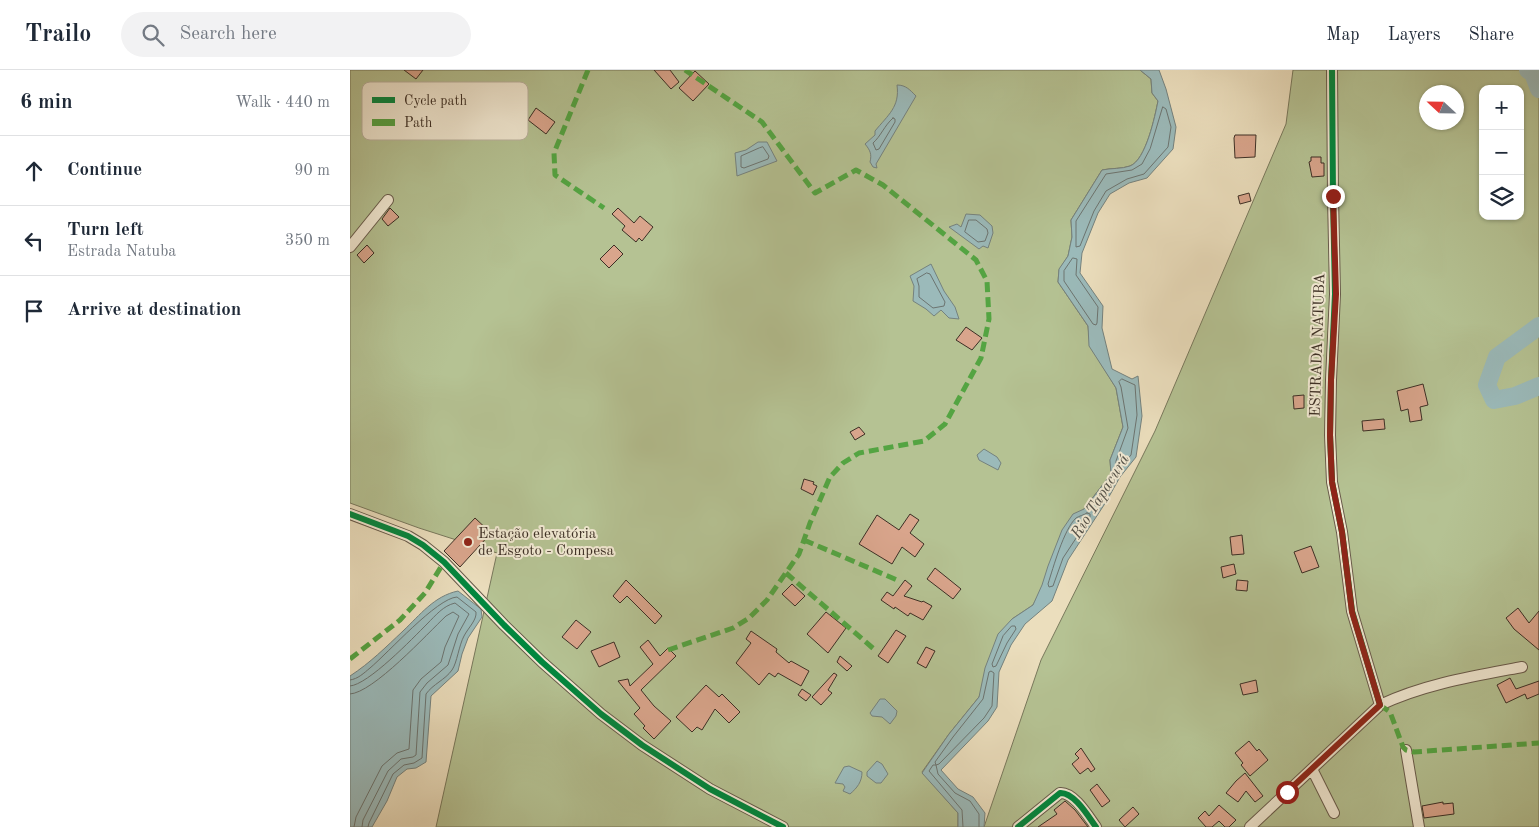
<!DOCTYPE html>
<meta charset="utf-8">
<style>
:root{--surface:#fff;--page:#f2f2f3;--text:#1f2937;--muted:#747a83;--line:#e0e1e3}
body{margin:0;font-family:"Old Standard TT",serif;background:var(--page);color:var(--text)}
.controls{position:absolute;right:15px;top:15px;display:grid;overflow:hidden;border-radius:10px;box-shadow:0 1px 4px #0004}
.controls button{width:45px;height:45px;display:grid;place-items:center;padding:0;border:0;border-bottom:1px solid var(--line);background:var(--surface);color:var(--text);font:25px sans-serif}
.compass{position:absolute;left:1069px;top:15px;width:45px;height:45px;border-radius:50%;background:var(--surface);box-shadow:0 1px 4px #0004;rotate:292deg}
.stop{position:absolute;width:15px;height:15px;margin:-11px;border:4px solid #8f2418;border-radius:50%;background:#fff}
.stop.end{background:#8f2418;border-color:#fff;box-shadow:0 1px 5px #0008}
.list{margin:0;padding:0;list-style:none}
h2{display:flex;justify-content:space-between;align-items:center;height:65px;margin:0;padding:0 20px;font-size:21px}
h2 small{font-size:16px;font-weight:400;color:var(--muted)}
.list li{display:grid;grid-template-columns:32px 1fr auto;gap:15px;align-items:center;box-sizing:border-box;height:70px;padding:0 20px;border-top:1px solid var(--line)}
.list b{display:block;font-size:19px;white-space:nowrap}
.list p{margin:0;font-size:16px;white-space:nowrap;color:var(--muted)}
.list em{font-size:16px;font-style:normal;color:var(--muted)}
.icon{flex:none;width:28px;height:28px;fill:none;stroke:currentColor;stroke-width:2;stroke-linecap:round;stroke-linejoin:round}
.map{position:relative;flex:none;width:1189px;height:757px;overflow:hidden}
header{display:flex;align-items:center;gap:30px;box-sizing:border-box;height:70px;padding:0 25px;background:var(--surface);border-bottom:1px solid var(--line)}
header strong{font-size:24px}
nav{display:flex;gap:28px;margin-inline-start:auto;font-size:18px}
.search{width:350px;height:45px;background:var(--page);display:flex;align-items:center;gap:12px;box-sizing:border-box;padding:0 18px;border-radius:28px;color:var(--muted);font-size:19px}
main{display:flex}
aside{flex:1;background:var(--surface)}
.map>svg:first-child{display:block}
</style>
<header>
<strong>Trailo</strong>
<div class="search"><svg class="icon" aria-label="search" viewBox="0 0 24 24"><circle cx="10" cy="10" r="6"/><path d="M15 15l6 6"/></svg>Search here</div>
<nav><a>Map</a><a>Layers</a><a>Share</a></nav>
</header>
<main>
<aside>
<h2>6 min<small>Walk · 440 m</small></h2>
<ul class="list">
<li><svg class="icon" aria-label="ahead" viewBox="0 0 24 24"><path d="M12 20V5M6 11l6-6 6 6"/></svg><div><b>Continue</b></div><em>90 m</em></li>
<li><svg class="icon" aria-label="left" viewBox="0 0 24 24"><path d="M17 20v-9H6M10 6l-5 5 5 5"/></svg><div><b>Turn left</b><p>Estrada Natuba</p></div><em>350 m</em></li>
<li><svg class="icon" aria-label="arrive" viewBox="0 0 24 24"><path d="M6 21V4h12l-3 4 3 4H6"/></svg><div><b>Arrive at destination</b></div></li>
</ul>
</aside>
<div class="map">
<svg width="1189" height="757" viewBox="0 0 1189 757">
<rect width="100%" height="100%" fill="#ebdebd"/>
<filter id="stains"><feTurbulence type="fractalNoise" baseFrequency=".004" numOctaves="4"/><feColorMatrix values="0 0 0 0 .2 0 0 0 0 .09 0 0 0 0 .02 0 0 0 .5 -.17"/></filter>
<radialGradient id="worn" r=".72"><stop offset=".6" stop-color="#630" stop-opacity="0"/><stop offset="1" stop-color="#630" stop-opacity=".3"/></radialGradient>
<path fill="#b5c293" stroke="#78785c" fill-rule="evenodd" d="M0,0H790L801,9L802,23L808,31C805,46 796,90 780,96C772,99 761,98 752,100L721,150L722,167L718,186L709,200L708,212L738,256L740,276L766,318L773,357L760,390L761,404L734,439L683,535L662,549L629,627L599,664L572,702L608,743V757H86L147,483L69,458L0,433Z
M943,0H1189V757H634L691,590L805,361L936,54ZM1133,19H1170V146H1133ZM1076,22H1106V52H1076Z"/>
<path fill="#9bbaba" stroke="#75827e" d="M790,0H809L816,19L826,57L823,79L797,108L779,113L760,124L748,143L732,183L730,203L753,236L752,258L762,299L782,309L788,306L792,346L786,387L770,407L756,432L718,490L702,531L675,554L661,575L649,602L647,637L638,651L591,700L608,719L623,727L635,743L634,757H608V743L572,703L599,664L629,627L635,598L648,564L662,549L683,535L692,515L698,496L712,460L723,444L734,439L761,404L760,390L773,357L766,318L739,276L738,256L708,212L709,199L718,186L722,167L721,150L752,100C761,98 772,99 780,96C796,90 805,46 808,31L802,23L801,9Z
M547,15C556,15 560,20 566,26L526,94L527,98L523,97L520,92C522,84 520,80 515,74L525,65V61C538,45 550,37 547,15Z
M408,72H417L427,91L387,106L385,83L396,80Z
M616,144L630,145L642,156L643,163L638,178L633,176L629,179L599,157L607,154L611,157Z
M581,194L594,221L605,237L609,249L599,248L591,240L584,246L576,239L563,231L564,216L560,206Z
M634,379L647,387L651,393L648,400L629,390L627,385Z
M108,521L131,539L132,547L118,568L112,584L108,601L81,626L76,692L66,698L57,699L47,707L37,731L22,757H0V606C20,593 36,577 53,561C70,545 84,526 108,521Z
M530,629H535L547,641L546,646L540,654L532,647L522,646L520,643Z
M527,691L532,694L538,704L531,713H526L517,706V702Z
M499,696L512,702C512,712 507,718 500,724L493,721L495,717L493,714L485,713L494,697Z"/>
<g fill="none" stroke-linecap="round" stroke-linejoin="round">
<path stroke="#6c7470" stroke-width="1" d="M813,37L816,39L821,57L818,77L794,104L777,109L756,121L744,141L730,176L726,177V151L756,104L782,100L792,94L800,79Z
M543,48L545,49V52L529,79L526,80L523,73C531,66 534,56 543,48Z
M413,77L419,86L418,89L394,98L391,97V86L409,78Z
M619,150H626L637,159L638,163L635,171L628,172L615,162Z
M723,188L727,189L726,205L748,237L747,253L746,255L743,254L714,211V201Z
M577,203L580,204L595,232L594,236L583,238L569,227V216L567,209Z
M772,309L785,315L787,345L781,385L768,400L766,398V391L778,358L771,317L769,312Z
M737,443L740,444V447L713,488L703,516L699,517L698,514C703,498 714,459 726,448C729,446 734,445 737,443Z
M662,556H665L666,559L657,573L646,596L643,597L642,594L653,566Z
M0,610C8,609 14,603 20,598C38,583 87,528 107,527L126,542C127,550 118,558 114,566C109,575 107,593 102,600C95,610 83,614 76,624L72,688L64,693L54,695L43,704L19,753L18,757
M0,616C18,615 63,568 77,554C86,545 93,536 105,533L119,544L108,564L98,595L77,613L70,622L66,685L63,687L51,689L38,701L13,750L12,757
M0,624C23,623 77,564 96,546L103,542L109,546L95,577L91,592L71,609L63,620L59,679L47,683L32,696L6,747L4,757
M613,757L612,740L579,701L583,695H586L585,692L603,667L633,629L639,602L641,601L644,603L642,636L634,648L589,694L586,695L588,704L605,723L620,731L629,744V757"/>
<path stroke="#9bbaba" stroke-width="18" d="M1178,0L1183,3L1189,19
M1189,256L1147,287L1137,315L1144,330L1165,326L1189,316"/>
</g>
<path fill="#d9a58c" stroke="#3c2f25" d="M54,0H73L66,9Z
M304,0H320L329,12L321,19Z
M345,1L359,14L343,31L329,18Z
M186,38L205,52L196,64L178,50Z
M885,65H906L905,87L885,88L884,68Z
M961,87H971V93H974V106L962,107L959,92L961,91Z
M899,123L901,131L890,134L888,126Z
M40,138L49,147L38,156L32,149Z
M268,138L284,153L290,146L303,157L292,171L289,168L286,172L272,160L275,156L262,144Z
M17,175L24,183L14,193L7,185Z
M264,175L273,184L259,198L250,189Z
M616,257L632,268L622,280L606,270Z
M1073,314L1078,335L1070,337L1072,350L1060,352L1058,339L1051,341L1047,321Z
M954,325V338L944,339L943,326Z
M1034,349L1035,359L1013,361L1012,351Z
M509,357L515,364L505,370L500,362Z
M454,409L464,412L463,414L467,416L463,425L451,419Z
M560,444L569,450L560,463L574,474L565,487L552,477L542,494L509,474L527,445L549,460Z
M125,448L141,463L110,497L94,481Z
M892,465L894,484L882,485L880,467Z
M961,476L969,497L952,503L944,482Z
M884,494L886,504L873,508L871,497Z
M585,498L611,519L603,529L577,509Z
M276,510L312,546L305,554L277,526L270,533L263,526Z
M555,510L562,516L554,526L572,532L573,531L582,536L573,550L560,543L558,546L545,537L544,539L531,530L537,522L543,526Z
M887,510L898,511L897,521L886,520Z
M442,514L455,526L445,536L432,524Z
M1168,538L1179,553L1189,541V580L1164,559L1156,548Z
M476,542L496,558L478,583L457,564Z
M226,550L241,562L227,579L212,567Z
M546,560L556,566L538,593L528,586Z
M401,561L427,579L426,582L439,593L441,591L459,601L451,616L428,603L425,607L419,603L409,615L386,593L401,573L396,569Z
M298,570L310,586L318,578L326,586L291,620L304,636L321,651L304,669L293,658L295,656L284,644L290,638L268,611L278,609L280,616L303,594L290,577Z
M264,572L270,587L249,597L241,581Z
M576,577L585,581L576,598L567,593Z
M490,586L502,596L497,601L487,592Z
M484,603L487,605L478,620L482,623L471,635L462,627Z
M1160,608L1166,619L1189,611V624L1177,629L1175,624L1156,633L1147,615Z
M906,610L908,622L893,625L890,614Z
M356,615L369,627L372,624L390,642L379,653L365,639L352,660L347,657L342,662L326,647Z
M452,619L461,625L456,631L448,625Z
M899,671L907,681L909,679L918,690L900,706L891,695L893,693L885,683Z
M731,678L745,699L741,702L738,698L730,704L722,694L729,688L725,684Z
M895,703L913,726L905,732L896,721L888,732L876,723L886,711Z
M747,714L760,731L752,737L740,720Z
M715,731L725,740L738,757H688L707,744L704,740Z
M1093,732V734L1103,733L1104,744L1074,748L1072,736Z
M869,735L886,750L879,757H875L869,751L862,757H856L848,748L855,741L859,746Z
M783,737L789,744L775,757L769,750Z"/>
<g fill="none" stroke-linecap="round" stroke-linejoin="round">
<defs>
<path id="minor" d="M982,0L983,126L985,224L981,310L980,365L982,412L992,462L1002,541L1030,635
M0,177L38,130
M0,444L58,466L73,475L94,492L154,555L192,592L251,644L292,675L360,719L433,757
M1056,680L1069,757
M962,699L984,743
M668,757L710,723C724,722 738,746 746,757
M900,757L1030,635C1074,614 1124,606 1172,597"/>
</defs>
<use href="#minor" stroke="#685b4b" stroke-width="12"/>
<use href="#minor" stroke="#f2ead4" stroke-width="10"/>
<path stroke="#54a442" stroke-width="5" stroke-dasharray="10 5" stroke-linecap="butt" d="M238,0L204,83L205,105L254,138
M454,470L547,510
M436,503L525,580
M318,580L383,558L399,548L417,530L449,484L460,453L480,407L493,393L509,383L574,371L595,354L631,288L639,249L637,211L626,190L533,115L506,100L465,123L412,52L335,0
M0,589L50,550L75,523L94,492
M1030,635L1040,642L1053,677L1056,680L1064,682L1189,673"/>
<defs>
<path id="cycleway" d="M982,0L983,126L985,224L981,310L980,365L982,412L992,462L1002,541L1030,635
M0,444L58,466L73,475L94,492L154,555L192,592L251,644L292,675L360,719L433,757
M668,757L710,723C724,722 738,746 746,757"/>
</defs>
<use href="#cycleway" stroke="#f2ead4" stroke-width="9"/>
<use href="#cycleway" stroke="#00873e" stroke-width="6"/>
</g>
<g fill="none" stroke-linecap="round" stroke-linejoin="round">
<path stroke="#8f2418" stroke-width="6" d="M937,722L1030,635L1002,542L992,462L982,412L980,365L981,310L986,224L983,126"/>
</g>
<circle fill="#8f2418" stroke="#f2ead4" stroke-width="2" cx="118" cy="472" r="5"/>
<g text-anchor="middle" stroke-width="4" stroke-linejoin="round" paint-order="stroke">
<g font-size="15" fill="#3c2f25" stroke="#f2ead4">
<text transform="translate(967 275) rotate(-88)" y="5">ESTRADA NATUBA</text>
</g>
<g font-size="15" fill="#3c2f25" stroke="#f2ead4" text-anchor="start">
<text x="128" y="468">Estação elevatória<tspan x="128" dy="17">de Esgoto - Compesa</tspan></text>
</g>
<g font-size="16" font-style="italic" fill="#54524a" stroke="#f2ead4">
<text transform="translate(749 426) rotate(-58)" y="6">Rio Tapacurá</text>
</g>
</g>
<rect x="12" y="12" width="166" height="58" rx="8" fill="#f2ead4" stroke="#bbb2a0" stroke-width="1"/>
<rect x="22" y="27" width="23" height="6" fill="#00873e"/>
<rect x="22" y="49" width="23" height="7" fill="#54a442"/>
<g font-size="14" fill="#3c2f25">
<text x="54" y="35">Cycle path</text>
<text x="54" y="57">Path</text>
</g>
<rect width="100%" height="100%" filter="url(#stains)"/>
<rect width="100%" height="100%" fill="url(#worn)"/>
</svg>
<div class="controls">
<button>+</button>
<button>−</button>
<button><svg class="icon" aria-label="layers" viewBox="0 0 24 24"><path d="M12 4l9 5-9 5-9-5zM3 14l9 5 9-5"/></svg></button>
</div>
<svg class="compass" viewBox="-18 -18 36 36"><path d="M0-13l5 13h-10z" fill="#e53935"/><path d="M0 13l5-13h-10z" fill="#747a83"/></svg>
<div class="stop" style="left:937px;top:722px"></div>
<div class="stop end" style="left:983px;top:126px"></div>
</div>
</main>
